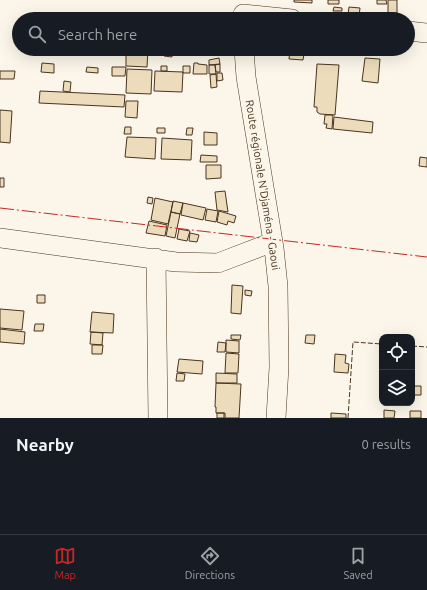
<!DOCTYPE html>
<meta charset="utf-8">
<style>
:root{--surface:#171b24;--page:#20242c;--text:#f1f3f6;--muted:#9ea1a6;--line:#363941;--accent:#c62828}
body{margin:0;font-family:Ubuntu,sans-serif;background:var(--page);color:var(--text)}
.controls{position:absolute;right:12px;bottom:12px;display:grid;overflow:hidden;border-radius:8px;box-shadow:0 4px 16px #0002}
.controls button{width:36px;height:36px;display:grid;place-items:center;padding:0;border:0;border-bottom:1px solid var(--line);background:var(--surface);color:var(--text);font:20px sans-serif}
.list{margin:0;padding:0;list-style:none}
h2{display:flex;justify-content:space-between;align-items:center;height:52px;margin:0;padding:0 16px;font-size:17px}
h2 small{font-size:13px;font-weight:400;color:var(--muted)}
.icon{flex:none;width:22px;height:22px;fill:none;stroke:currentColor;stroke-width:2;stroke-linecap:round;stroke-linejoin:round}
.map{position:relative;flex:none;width:427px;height:418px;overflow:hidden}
.search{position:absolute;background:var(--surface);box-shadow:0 4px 16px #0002;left:12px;right:12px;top:12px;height:44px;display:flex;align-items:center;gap:10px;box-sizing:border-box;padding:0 14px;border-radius:22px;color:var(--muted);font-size:15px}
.sheet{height:116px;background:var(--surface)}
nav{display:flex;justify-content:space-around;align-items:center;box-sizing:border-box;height:56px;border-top:1px solid var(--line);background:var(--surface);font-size:11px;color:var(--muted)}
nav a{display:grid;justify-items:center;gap:2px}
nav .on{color:var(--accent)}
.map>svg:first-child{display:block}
</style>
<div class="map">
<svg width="427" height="418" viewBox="0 0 427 418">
<rect width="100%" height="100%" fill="#fbf6e9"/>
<path fill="#ecdcbc" stroke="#4a3520" d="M294,0H312V3L294,2Z
M328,0H339V4H328Z
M377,0H386L387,4H377Z
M388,0H397V13H388Z
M334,7L342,8V11H333Z
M349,7L360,8L359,16L348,15Z
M61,49H77V52H61Z
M126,49H148L147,67L126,66Z
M290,49H308L307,54H304L303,60L289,59Z
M309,49H319L318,52H309Z
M164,51H172V57L164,56Z
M219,58L220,64L209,65V60Z
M365,58L380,59L378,83L362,81Z
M42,63L54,64V73L41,72Z
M194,63H198V64L207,65V74H193Z
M220,64V72H216L215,65Z
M317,64L339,65L335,115L320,114L317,112V107H314Z
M209,65H215L216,74H209Z
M161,66H167V71H161Z
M183,66H190V73H183Z
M87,67L98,68V73L86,72Z
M112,67H126L125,76H112Z
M127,69L152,70L151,94L126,93Z
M0,71H15L14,79H0Z
M155,71L183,72L182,92L154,91Z
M217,73H222L223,80L217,81Z
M216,74L217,87L211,88L210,75Z
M64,81L71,82L70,92L63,91Z
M40,91L125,95L124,107L39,103Z
M126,101H138L137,118L125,117Z
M0,110L12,111L10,143L0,142Z
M325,115H333L332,129L326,128L327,124H324Z
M334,117L373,122L372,133L333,129Z
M125,127H131V134H124Z
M157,128H165V133H157Z
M187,128H193L192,135H186Z
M204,132L217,133V145H204Z
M127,137L156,138L155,159L125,157Z
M162,138L192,140L191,160L161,159Z
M201,155L217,156V162H200Z
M420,157L427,158V167L419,166Z
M206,165H221V178L206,179Z
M0,178H4V187H0Z
M225,191L228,212L217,210L215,192Z
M148,197L153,198L152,204L147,203Z
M155,198L173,202L168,224L151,220Z
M173,201L183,203L180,214L171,212Z
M183,203L206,208L203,220L181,215Z
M207,209L218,211L216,222L205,220Z
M219,211L236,216L234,223L228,221L227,225L217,222Z
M171,212L180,214L175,238L166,236Z
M149,221L167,225L165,236L146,233Z
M179,229L190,231L187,241L177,239Z
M190,233L199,235L197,242L189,241Z
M232,285L243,286L241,314L231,313Z
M245,290L252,291L251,296L245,295Z
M37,295H45V303H37Z
M0,309L24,311L22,330L0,328Z
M92,312L114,314L113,333L90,332Z
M35,324H44L43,331H34Z
M0,329L25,332L24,344L0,342Z
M91,332L103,333L102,345L90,344Z
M231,335H241L240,340L231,339Z
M306,335H315L314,344L305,343Z
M226,340L239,341V353L226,352Z
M218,342L226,343L225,352H217Z
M92,345H103L102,354H92Z
M226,353L239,354L238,373H225Z
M335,354L346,355L345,363L349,364L348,373L334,372Z
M179,359L203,361L202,374L177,372Z
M177,373L185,374L184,381H176Z
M216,373L237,374V383H216Z
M216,383L241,384L239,418H225V413H216V407H215Z
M412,386H421V395H412Z
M384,410L395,411L394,418H384Z
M410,411H421V418H410Z
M217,413H224V418H217Z
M331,413L346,414V418H331Z"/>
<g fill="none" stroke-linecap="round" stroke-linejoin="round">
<defs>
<path id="minor" d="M243,14L292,19
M408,31L427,33
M244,49L246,77L274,248L278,286L279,367L276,418
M0,238L176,262L218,263L273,242
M156,258L158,418"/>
</defs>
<use href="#minor" stroke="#4a3520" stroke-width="20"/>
<use href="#minor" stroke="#fbf6e9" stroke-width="19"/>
<path stroke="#4a3520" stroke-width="1" stroke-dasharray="5 2" stroke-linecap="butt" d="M412,346L427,347
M348,418L353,342L382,344"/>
<path stroke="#c62828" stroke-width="1" stroke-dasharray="14 3 2 3" stroke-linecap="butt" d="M0,208L427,257"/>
</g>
<g text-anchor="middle" stroke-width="3" stroke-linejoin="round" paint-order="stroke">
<g font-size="11" fill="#4a3520" stroke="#fbf6e9">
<text transform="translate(263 185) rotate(81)" y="4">Route régionale N'Djaména - Gaoui</text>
</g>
</g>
</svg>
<div class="controls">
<button><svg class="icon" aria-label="locate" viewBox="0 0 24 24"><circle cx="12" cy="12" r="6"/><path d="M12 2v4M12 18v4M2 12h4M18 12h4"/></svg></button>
<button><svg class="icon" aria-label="layers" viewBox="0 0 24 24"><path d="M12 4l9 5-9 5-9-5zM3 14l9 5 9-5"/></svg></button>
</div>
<div class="search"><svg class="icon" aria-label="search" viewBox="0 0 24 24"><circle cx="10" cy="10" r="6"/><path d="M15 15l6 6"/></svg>Search here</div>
</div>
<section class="sheet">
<h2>Nearby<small>0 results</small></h2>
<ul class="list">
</ul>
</section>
<nav>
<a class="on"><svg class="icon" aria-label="map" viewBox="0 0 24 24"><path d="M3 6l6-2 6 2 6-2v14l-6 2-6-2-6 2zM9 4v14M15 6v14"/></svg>Map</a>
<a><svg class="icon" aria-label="directions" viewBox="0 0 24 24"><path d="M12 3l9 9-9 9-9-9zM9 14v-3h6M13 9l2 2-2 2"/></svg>Directions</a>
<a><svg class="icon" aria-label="saved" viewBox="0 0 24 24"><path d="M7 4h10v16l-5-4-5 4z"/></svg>Saved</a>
</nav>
